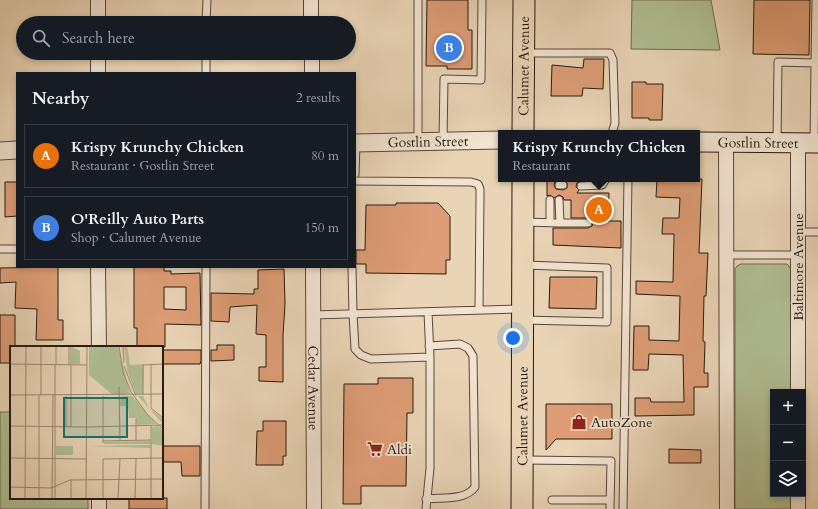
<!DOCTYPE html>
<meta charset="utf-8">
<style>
:root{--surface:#171b24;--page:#242831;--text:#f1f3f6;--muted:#9ea1a6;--line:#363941;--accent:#0f766e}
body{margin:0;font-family:Cardo,serif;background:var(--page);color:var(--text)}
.controls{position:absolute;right:12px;bottom:12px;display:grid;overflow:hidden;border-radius:0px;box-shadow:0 2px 6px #0003}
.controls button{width:36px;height:36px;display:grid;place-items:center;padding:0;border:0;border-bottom:1px solid var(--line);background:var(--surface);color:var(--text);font:20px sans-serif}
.you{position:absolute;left:513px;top:338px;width:14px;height:14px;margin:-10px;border:3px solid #fff;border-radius:50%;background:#1a73e8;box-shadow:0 0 0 6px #1a73e833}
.badge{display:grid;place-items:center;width:26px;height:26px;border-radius:50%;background:var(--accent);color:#fff;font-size:13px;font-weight:700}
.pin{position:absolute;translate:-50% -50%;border:2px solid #fff;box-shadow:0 1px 4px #0006}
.popup{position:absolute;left:498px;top:130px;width:202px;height:52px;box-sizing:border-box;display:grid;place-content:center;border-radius:0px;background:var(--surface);filter:drop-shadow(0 1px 3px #0005);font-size:13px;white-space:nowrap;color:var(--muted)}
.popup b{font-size:15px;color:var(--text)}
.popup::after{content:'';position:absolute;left:50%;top:100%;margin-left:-8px;border:8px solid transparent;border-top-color:var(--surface)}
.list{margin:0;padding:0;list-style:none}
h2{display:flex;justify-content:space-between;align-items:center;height:52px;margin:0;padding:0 16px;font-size:17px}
h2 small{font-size:13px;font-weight:400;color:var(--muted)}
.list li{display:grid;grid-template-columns:26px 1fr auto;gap:12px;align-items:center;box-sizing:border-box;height:64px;margin:0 8px 8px;padding:0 8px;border:1px solid var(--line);border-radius:0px}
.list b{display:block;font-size:15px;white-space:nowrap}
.list p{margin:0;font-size:13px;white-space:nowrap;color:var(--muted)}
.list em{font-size:13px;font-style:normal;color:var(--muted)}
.icon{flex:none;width:22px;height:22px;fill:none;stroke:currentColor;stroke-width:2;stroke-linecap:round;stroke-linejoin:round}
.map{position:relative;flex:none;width:818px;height:509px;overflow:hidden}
.search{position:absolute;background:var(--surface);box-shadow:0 2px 6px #0003;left:16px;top:16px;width:340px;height:44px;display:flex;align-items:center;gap:10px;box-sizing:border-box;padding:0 14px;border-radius:22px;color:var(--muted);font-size:15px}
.panel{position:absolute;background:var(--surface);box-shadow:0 2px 6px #0003;left:16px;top:72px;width:340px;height:196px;border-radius:0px}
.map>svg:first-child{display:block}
</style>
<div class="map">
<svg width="818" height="509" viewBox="0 0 818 509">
<rect width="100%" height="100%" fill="#e9d4b6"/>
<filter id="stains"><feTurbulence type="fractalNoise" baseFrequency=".005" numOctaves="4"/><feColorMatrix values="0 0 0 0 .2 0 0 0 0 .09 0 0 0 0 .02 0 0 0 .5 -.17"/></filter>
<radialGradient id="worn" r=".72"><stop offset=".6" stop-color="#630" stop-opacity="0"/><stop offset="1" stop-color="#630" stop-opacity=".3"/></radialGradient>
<path fill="#b0be93" stroke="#6c6b50" d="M632,0H711L720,50L631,49Z
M741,264H787L792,270L791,392H773V494H791V509H735V269L737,266Z
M0,412H11V498H88V509H0Z"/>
<path fill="#de9d76" stroke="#27180e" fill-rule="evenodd" d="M427,0H468V30H472V69H447V66H426Z
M754,0H810L809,55L753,54Z
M584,59H604L603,89L583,88L582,96H551L552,65L583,68Z
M632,82H646V84H663L662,120H649V118H632Z
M547,179H585L584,181L579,182L577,183L576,187L579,190L577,193H609L608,221H621V248L553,245V228H588L592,226L593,223L592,220L588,218H571V200H564L563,197L559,195L554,198L550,195L547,196ZM563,180L567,183V188L563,190L556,189L554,185L555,182L557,181Z
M657,179H702L699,253H708L706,296H704L703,341L705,342L704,373H708V387H694V415L635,416V398H650L651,402H684L683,355L649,354L648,370H633L634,326H649V340L679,341L680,296L636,294V281L673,282L674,234H662L663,218H679L680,198L656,197Z
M5,182H17V216L5,217Z
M396,203H438L450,216V260H446V274L366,273V264H356V250H365L366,205H396Z
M58,267V320H63V340H36L37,309L15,308L16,282L0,283V268Z
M134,267H164V271H171V274L200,273L201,325L165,324V347H137V328H134ZM164,287H186V310L164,309Z
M284,269L285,304L283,335V382L259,381V367H266V335L256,334L257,305L230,307L229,322L211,321V293L254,294V289H258V270Z
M550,277H597L596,309L549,308Z
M0,315H15V347H11V363H0Z
M217,345H234V360L211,361V350H217Z
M162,350H201V361L200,364H162Z
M378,378H413V413H407L406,486H361V504H343L344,384H378Z
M546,404H612V439H556L546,450Z
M263,421H286V456H283V465H256L257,431H263Z
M162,446H200V476H182L181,462H162Z
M669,449L701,450V463H669Z
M129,498H167V509H129Z"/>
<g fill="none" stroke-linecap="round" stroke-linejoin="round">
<defs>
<path id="service" d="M206,23L207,0
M526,53H610L613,60L615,123L612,133
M815,63L816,0
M206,73V53
M443,141L444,79L481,80L482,0
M418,142V0
M777,143L778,62L815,63L814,143
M355,174L356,143
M355,181L471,182L478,184L480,189V196L479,310
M559,185H563
M581,186L602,185L606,179
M550,200V222
M559,200L560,223H588
M524,222L560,223
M798,232H818
M0,249H17
M727,255H798
M352,267L353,314L355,349L361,355L371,359L430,357
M313,315L520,309
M524,320L607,322V268L525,265
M524,460L611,461L610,509
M426,499C442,497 465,501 475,487L473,356L468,348L460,344L429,346
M552,500H610
M205,509L206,267
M426,509L430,468V357L428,312
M623,509L628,179"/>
<g id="minor">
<path d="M98,0V23"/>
<path d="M311,0V23"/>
<path d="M98,53V73"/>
<path d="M312,53V73"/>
<path d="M726,142L727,509"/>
<path d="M798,143V392"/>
<path d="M98,267L99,347"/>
<path id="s1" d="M313,267L314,509"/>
<path d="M798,494V509"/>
<path d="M99,498V509"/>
</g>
<g id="tertiary">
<path id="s2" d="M355,143L501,140"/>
<path d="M0,151L17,150"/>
</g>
<g id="secondary">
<path id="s3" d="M697,142L818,143"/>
</g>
<g id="primary">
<path id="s4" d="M523,133L524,0"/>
<path id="s5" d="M522,509L523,179"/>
</g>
</defs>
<use href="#service" stroke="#584738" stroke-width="9"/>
<use href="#minor" stroke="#584738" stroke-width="16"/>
<use href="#tertiary" stroke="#584738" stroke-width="19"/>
<use href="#secondary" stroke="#27180e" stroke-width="21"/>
<use href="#primary" stroke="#27180e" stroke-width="23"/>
<use href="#service" stroke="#f1e3d0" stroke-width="7"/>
<use href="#minor" stroke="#f1e3d0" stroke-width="14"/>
<use href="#tertiary" stroke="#f1e3d0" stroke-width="17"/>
<use href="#secondary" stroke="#f1e3d0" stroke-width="19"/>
<use href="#primary" stroke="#e9d4b6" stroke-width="21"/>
</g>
<defs>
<symbol id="shop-bare" viewBox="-9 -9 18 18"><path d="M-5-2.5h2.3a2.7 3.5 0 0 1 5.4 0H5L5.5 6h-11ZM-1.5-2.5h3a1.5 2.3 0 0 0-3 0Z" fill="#8f2418" stroke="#f1e3d0" stroke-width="2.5" paint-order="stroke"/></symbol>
<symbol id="supermarket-bare" viewBox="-9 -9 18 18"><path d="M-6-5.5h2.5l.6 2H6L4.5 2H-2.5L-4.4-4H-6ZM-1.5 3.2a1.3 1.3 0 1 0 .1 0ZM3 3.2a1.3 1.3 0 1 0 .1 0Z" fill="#8f2418" stroke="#f1e3d0" stroke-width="2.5" paint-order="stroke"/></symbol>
</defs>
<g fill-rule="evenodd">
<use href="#shop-bare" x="568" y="411" width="22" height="22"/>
<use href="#supermarket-bare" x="364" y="438" width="22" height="22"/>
</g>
<g text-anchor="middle" stroke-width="3.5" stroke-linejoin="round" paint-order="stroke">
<g font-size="14" fill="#27180e" stroke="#f1e3d0">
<text dy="5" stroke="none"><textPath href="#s4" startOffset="67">Calumet Avenue</textPath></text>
<text dy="5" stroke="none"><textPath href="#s2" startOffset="73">Gostlin Street</textPath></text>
<text dy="5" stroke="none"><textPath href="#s3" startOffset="61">Gostlin Street</textPath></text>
<text transform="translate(798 267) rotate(-90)" y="5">Baltimore Avenue</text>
<text dy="5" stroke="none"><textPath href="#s1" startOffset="121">Cedar Avenue</textPath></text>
<text dy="5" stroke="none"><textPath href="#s5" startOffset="93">Calumet Avenue</textPath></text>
</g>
<g font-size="14" fill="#27180e" stroke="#f1e3d0" text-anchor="start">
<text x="591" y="427">AutoZone</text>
<text x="387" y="454">Aldi</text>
</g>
</g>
<g transform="translate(10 346)">
<rect width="153" height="153" fill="#e9d4b6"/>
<path d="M60,0L70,5V18H60ZM79,0H108L120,48L103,49L79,29ZM114,0H117L120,19L134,18L133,48H126L117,23ZM111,50H122L146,78L127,79L126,72H119L118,60H110ZM128,50H133L139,62L153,73V78ZM148,80L153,84V100L142,98V81ZM140,95V98H94V96ZM134,99H140L141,102L79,100ZM46,100H63V109H46Z" fill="#b0be93"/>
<path fill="none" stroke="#9b8973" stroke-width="1" d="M109,0L113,26L121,46L137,68L153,83M113,0L114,17M0,18L77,19M46,19V0M59,19V0M61,19V81M141,19V62L153,72M114,20L126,50M109,41L110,95M0,49L153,48M31,49V0M45,49V19M133,49V19L153,18M56,50V80M0,69V18M126,73V94M0,80L77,81M77,81L153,79M93,95L141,94M93,97V50M0,112L77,113M0,141L41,142L60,134L153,133M15,153L16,0M29,153V49M42,153L43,49M45,153V49M61,153V134M76,153L77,0M93,153V113L153,112M108,153L110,113M125,153L126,113M141,153V79"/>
<path fill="#0f766e" fill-opacity="0.15" stroke="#0f766e" stroke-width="2" d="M54,52H117V91H54Z"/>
<rect width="153" height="153" fill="none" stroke="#27180e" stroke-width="2"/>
</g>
<rect width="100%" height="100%" filter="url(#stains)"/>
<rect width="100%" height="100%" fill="url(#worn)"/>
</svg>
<div class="controls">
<button>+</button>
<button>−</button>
<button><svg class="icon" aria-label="layers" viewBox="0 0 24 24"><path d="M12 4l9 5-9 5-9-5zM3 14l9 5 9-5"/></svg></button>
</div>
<div class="you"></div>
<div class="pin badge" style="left:599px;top:210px;background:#e8710a">A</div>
<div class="popup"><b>Krispy Krunchy Chicken</b>Restaurant</div>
<div class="pin badge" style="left:449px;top:48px;background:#3f7fe0">B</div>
<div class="search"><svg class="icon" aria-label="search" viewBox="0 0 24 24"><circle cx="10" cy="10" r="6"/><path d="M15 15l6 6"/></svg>Search here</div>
<section class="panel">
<h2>Nearby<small>2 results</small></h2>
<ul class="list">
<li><span class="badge" style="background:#e8710a">A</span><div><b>Krispy Krunchy Chicken</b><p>Restaurant · Gostlin Street</p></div><em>80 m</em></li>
<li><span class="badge" style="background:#3f7fe0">B</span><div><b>O'Reilly Auto Parts</b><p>Shop · Calumet Avenue</p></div><em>150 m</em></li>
</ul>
</section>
</div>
